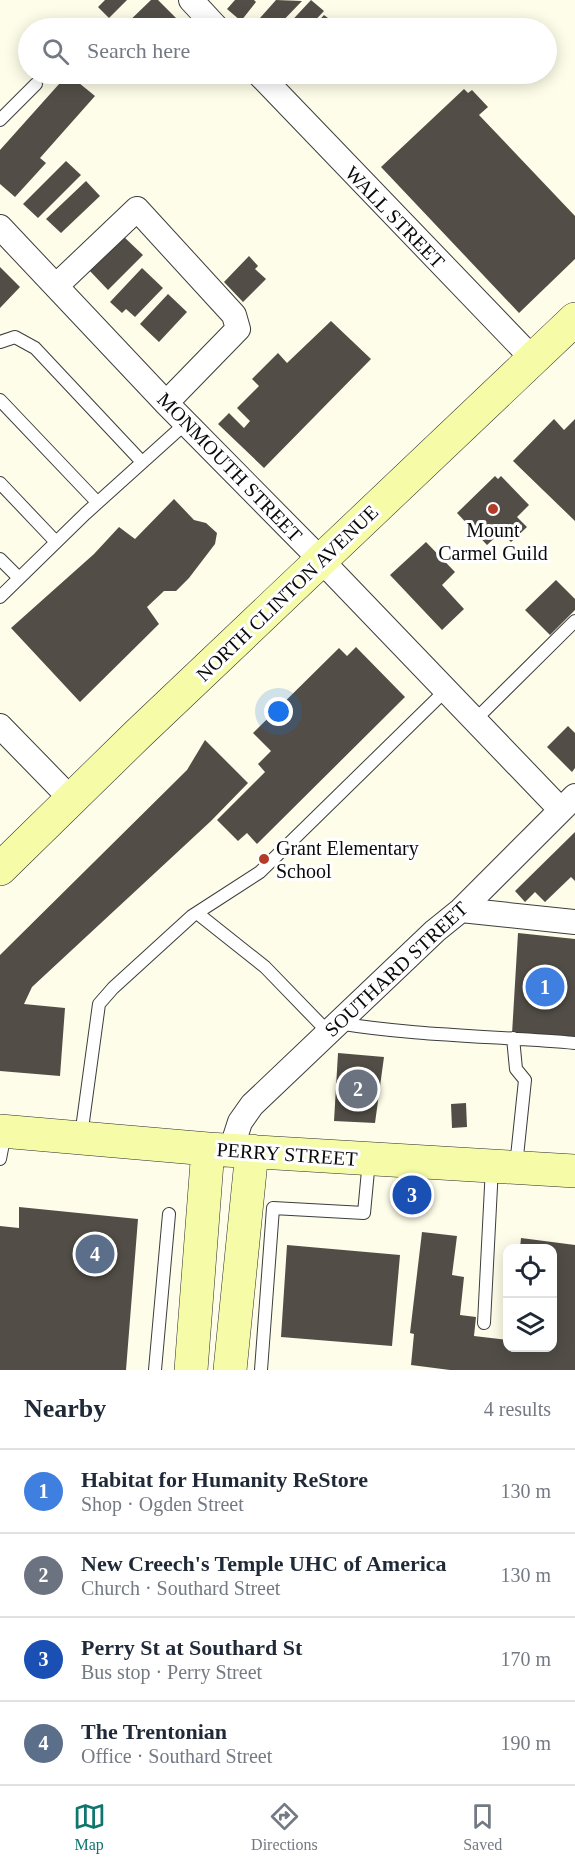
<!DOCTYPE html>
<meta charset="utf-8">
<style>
:root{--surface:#fff;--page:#f6f6f7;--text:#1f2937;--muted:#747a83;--line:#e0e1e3;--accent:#0f766e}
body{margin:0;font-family:"Times New Roman",serif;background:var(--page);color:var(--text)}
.controls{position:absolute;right:18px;bottom:18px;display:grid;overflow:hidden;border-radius:12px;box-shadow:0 3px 15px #0003}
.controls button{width:54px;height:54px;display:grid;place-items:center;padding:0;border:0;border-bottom:2px solid var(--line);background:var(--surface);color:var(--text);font:30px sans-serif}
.you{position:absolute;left:279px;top:712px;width:21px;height:21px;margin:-15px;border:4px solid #fff;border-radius:50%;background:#1a73e8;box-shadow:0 0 0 9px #1a73e833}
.badge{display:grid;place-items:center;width:39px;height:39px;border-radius:50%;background:var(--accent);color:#fff;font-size:20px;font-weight:700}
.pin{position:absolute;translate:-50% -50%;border:3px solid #fff;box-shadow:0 2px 6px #0006}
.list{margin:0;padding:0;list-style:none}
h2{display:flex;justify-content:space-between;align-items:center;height:78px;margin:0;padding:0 24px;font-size:26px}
h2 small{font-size:20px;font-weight:400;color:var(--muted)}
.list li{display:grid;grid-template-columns:39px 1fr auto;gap:18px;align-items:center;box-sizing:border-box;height:84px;padding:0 24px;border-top:2px solid var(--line)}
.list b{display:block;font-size:22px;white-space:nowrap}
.list p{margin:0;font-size:20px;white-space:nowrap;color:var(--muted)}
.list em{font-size:20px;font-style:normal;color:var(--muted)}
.icon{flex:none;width:33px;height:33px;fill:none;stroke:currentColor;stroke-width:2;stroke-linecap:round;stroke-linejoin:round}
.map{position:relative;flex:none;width:575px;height:1370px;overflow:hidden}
.search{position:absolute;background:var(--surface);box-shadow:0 3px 15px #0003;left:18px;right:18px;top:18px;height:66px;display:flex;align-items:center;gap:15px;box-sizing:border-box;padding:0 21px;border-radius:33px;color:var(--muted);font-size:22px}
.sheet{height:414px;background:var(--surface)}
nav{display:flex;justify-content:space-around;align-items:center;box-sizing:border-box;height:84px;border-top:2px solid var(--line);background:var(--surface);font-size:16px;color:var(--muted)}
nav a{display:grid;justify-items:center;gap:3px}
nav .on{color:var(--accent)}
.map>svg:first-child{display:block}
</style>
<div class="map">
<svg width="575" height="1370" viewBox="0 0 575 1370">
<rect width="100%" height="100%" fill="#fefde9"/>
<path fill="#524e47" d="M105,0H127L109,18L98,7Z
M151,0H158L177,19L167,28H122Z
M235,0H254L256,2L241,21L227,9Z
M276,0L302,1L276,28H253L252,27Z
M311,0L324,11L308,28H285Z
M324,15L341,28H312Z
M68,74L95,96L40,158L46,163L15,197L0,184V150Z
M174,74H191L182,82Z
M294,74H316L307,84Z
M464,89L468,93L472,90L488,107L479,115L575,216V259L519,313L381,167Z
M66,161L81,175L38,218L23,204Z
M86,181L100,196L61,233L46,219Z
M123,236L143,255L108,290L89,270Z
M249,256L258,266L255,269L266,279L243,302L224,282Z
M0,267L20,287L0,308Z
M142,268L163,288L135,317L126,309L122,313L110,302Z
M168,294L187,312L159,342L140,324Z
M331,321L371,359L264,468L218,424L229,413L244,428L250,421L237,408L259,386L252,379L278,353L287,363Z
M554,419L564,430L575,419V521L513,461Z
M495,476L498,479L501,476L529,505L517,517L527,527L511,542L501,532L487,545L457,513Z
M174,499L194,520L206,523L217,533L215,544L189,578L176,591H164L147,607L159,624L80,702L11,628L94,554L119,527L135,539Z
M426,542L455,572L442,585L464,609L442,630L390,575Z
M556,580L575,599V610L550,635L525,610Z
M356,647L405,697L257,844L247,833L238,841L217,820L265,772L258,764L271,751L253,733L339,648L347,656Z
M568,726L575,733V768L572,772L547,747Z
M205,740L248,783L211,821L32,987L24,1004L65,1008L60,1076L0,1071V955L187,770Z
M575,832V881L571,877L545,902L535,892L525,902L515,891Z
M518,933L575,939V1039L512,1034Z
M338,1053L384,1057L375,1123L334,1121Z
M466,1103L467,1127L452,1128L451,1104Z
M19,1207L138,1219L126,1370H0V1226L19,1228Z
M422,1232L457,1236L452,1275L464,1277L460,1315L476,1317L474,1336L508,1340V1348H552V1248H520L521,1238L575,1245V1370H450L411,1365L414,1334L410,1333Z
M287,1245L400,1255L392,1346L281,1337Z"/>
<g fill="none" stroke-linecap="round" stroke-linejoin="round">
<defs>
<path id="lane" d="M0,120L36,84
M0,342L15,337L35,348L142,462
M0,400L97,502
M0,483L56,542
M0,559L19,578
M0,597L85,514L186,423
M475,720L575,621
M197,913L265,967L328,1032
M338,1023C416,1036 496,1036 575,1043
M513,1038L516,1069L525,1080L516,1166
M81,1136L99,1004L113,988L192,916L260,872L446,690
M0,1159L5,1133
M484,1323L492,1167
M155,1370L169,1214
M261,1370L273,1208L364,1213L369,1160"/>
<path id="street" d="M191,0L217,28
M259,74L533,359
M0,227L166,403L321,560L561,810
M56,286L137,209L234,315L238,329L166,403
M0,726L71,799
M461,910L575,922
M231,1150L240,1122L252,1105L435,931L461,910L575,796"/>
<path id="secondary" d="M0,869L138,734L575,319
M0,1131L208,1149L575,1171
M191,1370L208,1149
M230,1370L252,1151"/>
</defs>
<use href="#lane" stroke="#3d3d3d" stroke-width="14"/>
<use href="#street" stroke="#3d3d3d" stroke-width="26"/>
<use href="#secondary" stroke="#2c2c2c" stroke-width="34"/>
<use href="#lane" stroke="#fff" stroke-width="12"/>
<use href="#street" stroke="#fff" stroke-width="24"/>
<use href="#secondary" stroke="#f6fba7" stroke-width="33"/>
</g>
<g fill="#b33b2a" stroke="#fff" stroke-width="2">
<circle cx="493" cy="509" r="6"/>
<circle cx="264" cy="859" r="6"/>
</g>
<g text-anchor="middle" stroke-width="6" stroke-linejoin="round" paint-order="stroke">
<g font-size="20" fill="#0a0a0a" stroke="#fff">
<text transform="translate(395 217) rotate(46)" y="7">WALL STREET</text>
<text transform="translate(230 467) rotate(46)" y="7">MONMOUTH STREET</text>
<text transform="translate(287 593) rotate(-44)" y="7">NORTH CLINTON AVENUE</text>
<text transform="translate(396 969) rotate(-43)" y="7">SOUTHARD STREET</text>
<text transform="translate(287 1154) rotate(4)" y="7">PERRY STREET</text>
</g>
<g font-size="20" fill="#0a0a0a" stroke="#fff">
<text x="493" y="537">Mount<tspan x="493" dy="23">Carmel Guild</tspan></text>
<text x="276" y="855" text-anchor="start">Grant Elementary<tspan x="276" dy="23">School</tspan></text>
</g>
</g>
</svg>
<div class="controls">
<button><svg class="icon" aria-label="locate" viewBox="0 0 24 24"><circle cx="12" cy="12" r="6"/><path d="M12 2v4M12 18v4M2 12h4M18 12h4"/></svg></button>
<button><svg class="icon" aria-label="layers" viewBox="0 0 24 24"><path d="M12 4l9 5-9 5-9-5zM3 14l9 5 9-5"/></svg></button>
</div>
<div class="you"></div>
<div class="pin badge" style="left:545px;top:987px;background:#3f7fe0">1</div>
<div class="pin badge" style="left:358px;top:1089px;background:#6b7280">2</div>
<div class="pin badge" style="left:412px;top:1195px;background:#1a4fb4">3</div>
<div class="pin badge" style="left:95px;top:1254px;background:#5c6f8a">4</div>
<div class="search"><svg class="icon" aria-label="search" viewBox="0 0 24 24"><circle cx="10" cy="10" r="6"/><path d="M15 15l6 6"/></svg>Search here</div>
</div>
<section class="sheet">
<h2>Nearby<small>4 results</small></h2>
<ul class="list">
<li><span class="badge" style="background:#3f7fe0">1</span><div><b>Habitat for Humanity ReStore</b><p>Shop · Ogden Street</p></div><em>130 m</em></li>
<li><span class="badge" style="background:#6b7280">2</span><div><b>New Creech's Temple UHC of America</b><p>Church · Southard Street</p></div><em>130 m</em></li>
<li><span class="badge" style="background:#1a4fb4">3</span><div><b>Perry St at Southard St</b><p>Bus stop · Perry Street</p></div><em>170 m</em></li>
<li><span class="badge" style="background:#5c6f8a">4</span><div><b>The Trentonian</b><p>Office · Southard Street</p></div><em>190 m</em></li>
</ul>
</section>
<nav>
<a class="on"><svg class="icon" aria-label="map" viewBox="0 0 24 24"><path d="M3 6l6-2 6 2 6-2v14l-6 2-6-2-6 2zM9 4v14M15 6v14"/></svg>Map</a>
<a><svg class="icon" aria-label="directions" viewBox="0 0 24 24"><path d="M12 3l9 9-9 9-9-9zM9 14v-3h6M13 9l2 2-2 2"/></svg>Directions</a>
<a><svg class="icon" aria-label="saved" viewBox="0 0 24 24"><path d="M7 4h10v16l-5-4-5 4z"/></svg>Saved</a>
</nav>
